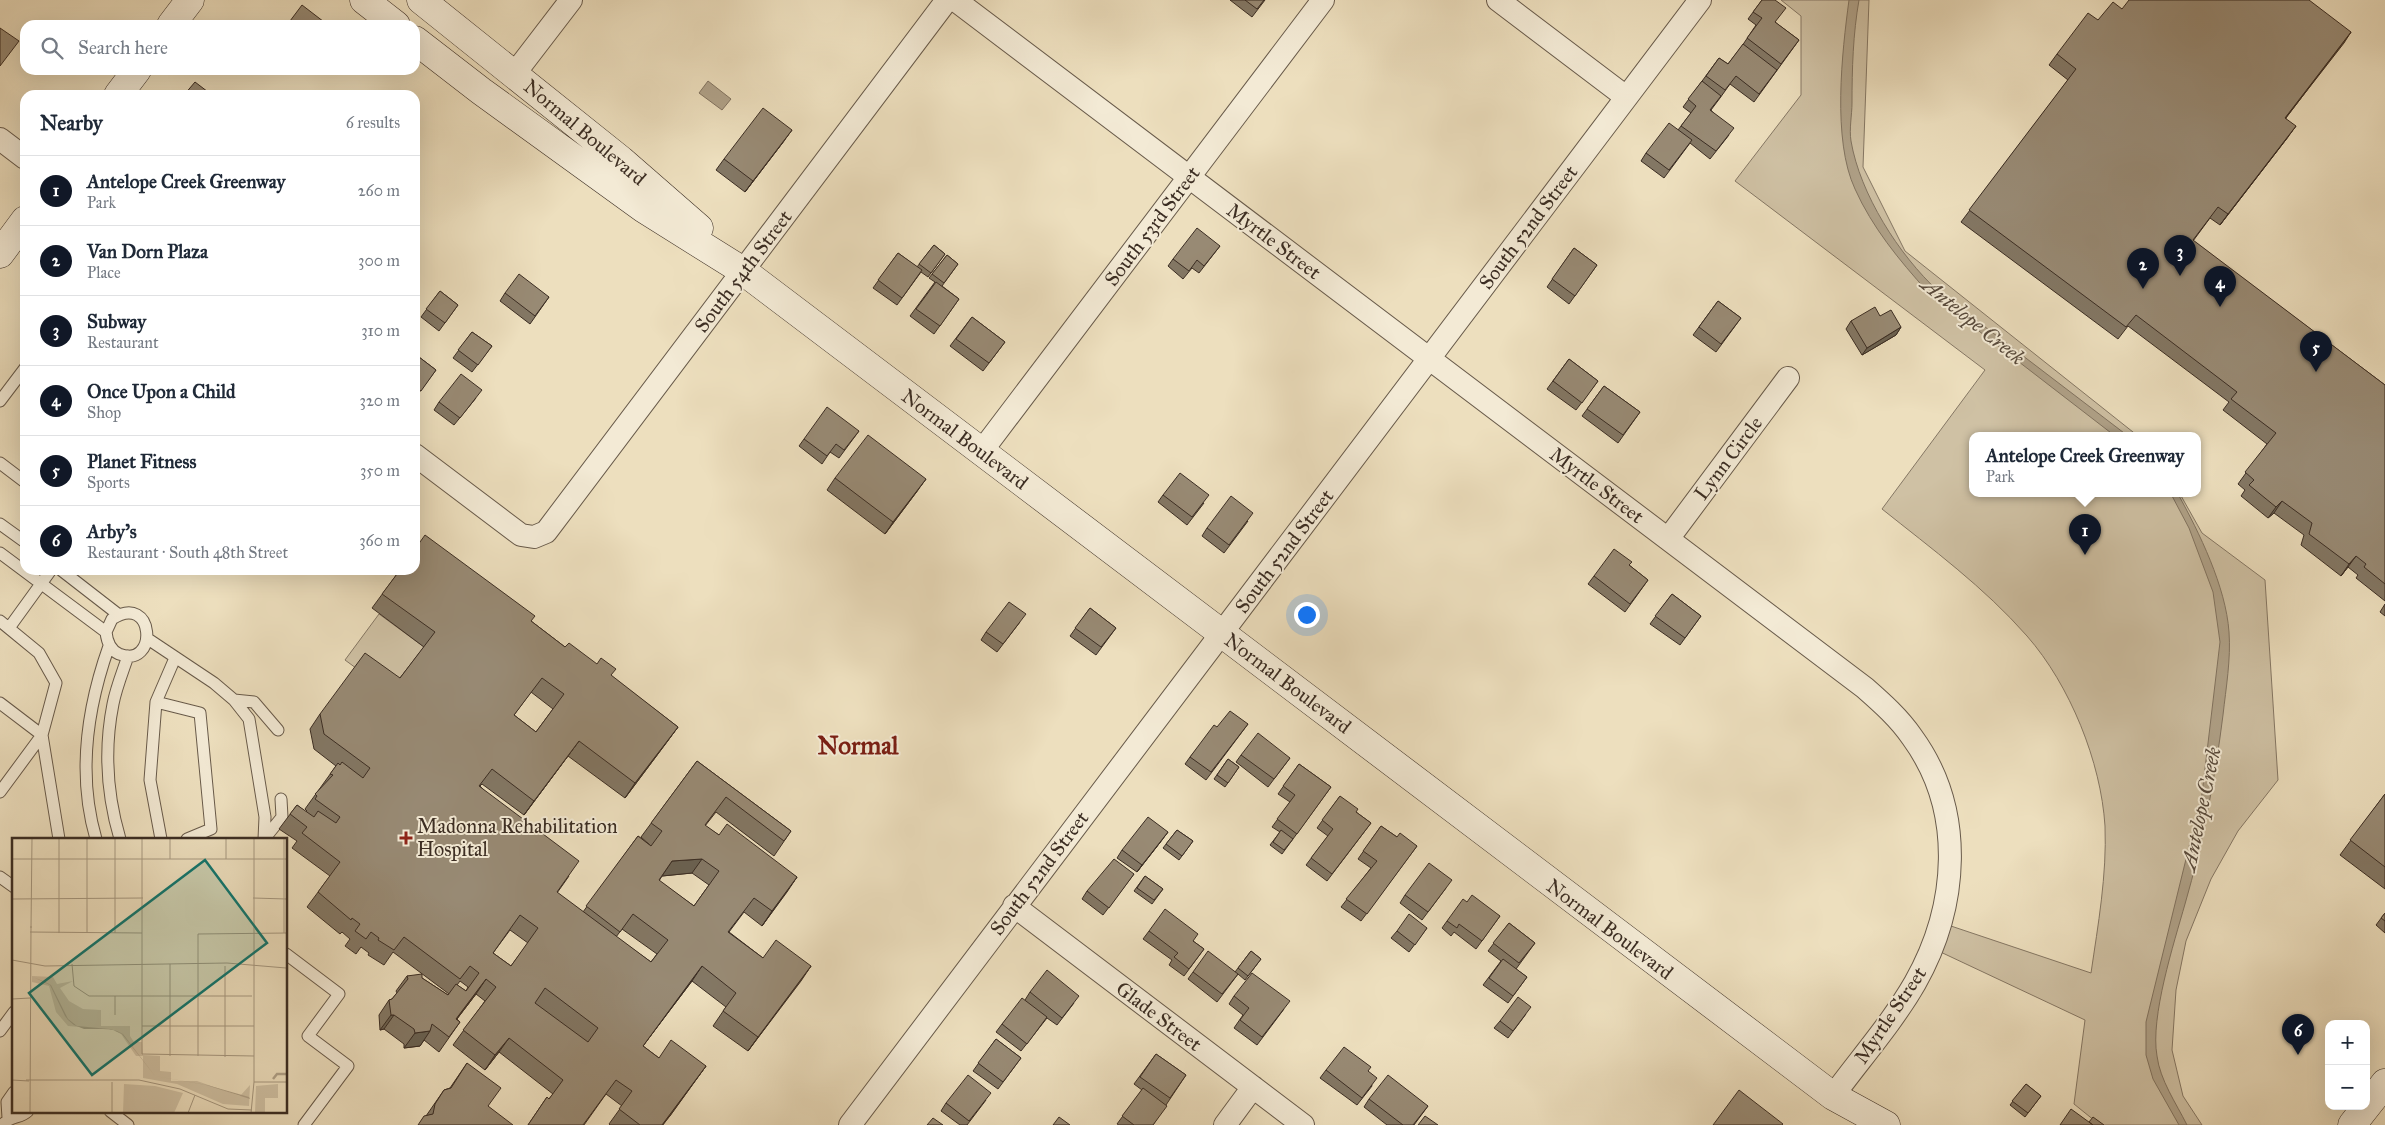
<!DOCTYPE html>
<meta charset="utf-8">
<style>
:root{--surface:#fff;--page:#f2f2f3;--text:#1f2937;--muted:#747a83;--line:#e0e1e3;--accent:#111827}
body{margin:0;font-family:"IM FELL Great Primer",serif;background:var(--page);color:var(--text)}
.controls{position:absolute;right:15px;bottom:15px;display:grid;overflow:hidden;border-radius:10px;box-shadow:0 5px 20px #0002}
.controls button{width:45px;height:45px;display:grid;place-items:center;padding:0;border:0;border-bottom:1px solid var(--line);background:var(--surface);color:var(--text);font:25px sans-serif}
.you{position:absolute;left:1306px;top:614px;width:18px;height:18px;margin:-12px;border:4px solid #fff;border-radius:50%;background:#1a73e8;box-shadow:0 0 0 8px #1a73e833}
.badge{display:grid;place-items:center;width:32px;height:32px;border-radius:50%;background:var(--accent);color:#fff;font-size:16px;font-weight:700}
.pin{position:absolute;translate:-50% -41px;filter:drop-shadow(0 1px 2px #0008)}
.pin::after{content:'';position:absolute;top:26px;width:18px;height:15px;background:inherit;clip-path:polygon(0 0,100% 0,50% 100%)}
.popup{position:absolute;left:1969px;top:432px;width:232px;height:65px;box-sizing:border-box;display:grid;place-content:center;border-radius:10px;background:var(--surface);filter:drop-shadow(0 1px 4px #0005);font-size:16px;white-space:nowrap;color:var(--muted)}
.popup b{font-size:19px;color:var(--text)}
.popup::after{content:'';position:absolute;left:50%;top:100%;margin-left:-10px;border:10px solid transparent;border-top-color:var(--surface)}
.list{margin:0;padding:0;list-style:none}
h2{display:flex;justify-content:space-between;align-items:center;height:65px;margin:0;padding:0 20px;font-size:21px}
h2 small{font-size:16px;font-weight:400;color:var(--muted)}
.list li{display:grid;grid-template-columns:32px 1fr auto;gap:15px;align-items:center;box-sizing:border-box;height:70px;padding:0 20px;border-top:1px solid var(--line)}
.list b{display:block;font-size:19px;white-space:nowrap}
.list p{margin:0;font-size:16px;white-space:nowrap;color:var(--muted)}
.list em{font-size:16px;font-style:normal;color:var(--muted)}
.icon{flex:none;width:28px;height:28px;fill:none;stroke:currentColor;stroke-width:2;stroke-linecap:round;stroke-linejoin:round}
.map{position:relative;flex:none;width:2385px;height:1125px;overflow:hidden}
.search{position:absolute;background:var(--surface);box-shadow:0 5px 20px #0002;left:20px;top:20px;width:400px;height:55px;display:flex;align-items:center;gap:12px;box-sizing:border-box;padding:0 18px;border-radius:15px;color:var(--muted);font-size:19px}
.panel{position:absolute;background:var(--surface);box-shadow:0 5px 20px #0002;left:20px;top:90px;width:400px;height:485px;border-radius:15px}
.map>svg:first-child{display:block}
</style>
<div class="map">
<svg width="2385" height="1125" viewBox="0 0 2385 1125">
<rect width="100%" height="100%" fill="#eddfbe"/>
<filter id="stains"><feTurbulence type="fractalNoise" baseFrequency=".004" numOctaves="4"/><feColorMatrix values="0 0 0 0 .2 0 0 0 0 .09 0 0 0 0 .02 0 0 0 .5 -.17"/></filter>
<radialGradient id="worn" r=".72"><stop offset=".6" stop-color="#630" stop-opacity="0"/><stop offset="1" stop-color="#630" stop-opacity=".3"/></radialGradient>
<path fill="#cfc1a4" stroke="#857764" d="M1781,0H1869L1863,167L1905,251L2138,436H1972V494H2180L2202,533L2265,580L2278,780L2238,831L2211,879L2186,941L2176,990L2172,1050L2183,1096L2202,1125H2100L2074,1104L2085,1020L1932,948L1942,923L2091,973C2098,925 2107,875 2105,826C2101,762 2070,685 2027,636C1984,587 1932,549 1882,509L1985,370L1735,181L1801,95V16Z
M379,614L424,647L390,693L345,660Z"/>
<path fill="#b0a289" stroke="#817360" d="M1849,0H1859C1853,34 1852,69 1852,103C1852,115 1849,129 1851,141C1860,194 1899,255 1938,291L2128,436H2115L1927,291C1899,260 1872,227 1855,189C1832,140 1842,52 1849,0Z
M708,81L731,99L722,110L699,93Z
M2171,494H2178C2199,532 2226,587 2229,632C2231,659 2226,688 2223,715C2215,779 2203,842 2185,904C2174,943 2150,1017 2157,1056C2160,1080 2176,1103 2187,1125H2179L2153,1079L2146,1055V1022L2202,794L2220,642L2213,592L2189,528Z"/>
<g fill="none" stroke-linecap="round" stroke-linejoin="round">
<defs>
<path id="service" d="M0,401L25,368
M0,463L25,482
M0,524L25,542
M0,553L106,632C107,642 110,650 119,654C159,670 155,591 112,619L106,632
M61,570L119,615
M0,621L39,653L56,683L42,735L0,703
M9,628L51,570
M148,639L214,683L234,700L249,719L265,817L264,839
M234,700L254,702L278,730
M156,702L200,713L211,829L187,839
M0,792L42,735L59,839
M265,838L282,817L281,799
M96,839C77,774 87,708 109,646
M120,839C107,795 104,749 113,704C116,688 123,671 128,656
M161,839L150,780L156,702L175,658
M0,877L14,887
M286,954L339,994L308,1036L348,1066L304,1125
M0,1031L14,1012
M110,1111L128,1125
M8,1118L7,1102L14,1092
M2,1125C11,1115 20,1119 28,1111"/>
<path id="minor" d="M955,0L1865,688C1882,703 1899,718 1912,737C1966,811 1958,907 1915,983C1892,1023 1860,1059 1833,1096
M1498,0L1626,97
M515,73L571,0
M0,139L25,158
M981,452L1323,0
M415,455L521,535L534,537L546,532L947,0
M1668,539L1788,378
M1014,906L1303,1125
M850,1125L1700,0
M1225,1125L1253,1087"/>
<path id="secondary" d="M364,0L396,25
M421,0L621,160L699,228
M171,25L190,0
M415,40L481,91L644,209L743,271L1833,1096L1886,1125
M118,95L137,70
M0,254L25,220
M2352,1125L2385,1083"/>
</defs>
<use href="#service" stroke="#685a4a" stroke-width="13"/>
<use href="#minor" stroke="#685a4a" stroke-width="24"/>
<use href="#secondary" stroke="#3b2d23" stroke-width="29"/>
<use href="#service" stroke="#f3ead5" stroke-width="11"/>
<use href="#minor" stroke="#f3ead5" stroke-width="22"/>
<use href="#secondary" stroke="#f3ead5" stroke-width="28"/>
</g>
<path fill="#837764" stroke="#3b2d23" fill-rule="evenodd" d="M1230,0H1265L1252,17Z
M1762,0L1776,23L1799,40L1754,102L1730,84L1720,98L1711,110L1729,135L1710,159L1690,143L1664,178L1641,161L1646,153L1678,130L1691,113L1683,107L1719,58L1728,64L1742,46L1756,25L1748,19Z
M2122,9L2351,32L2286,118L2288,137L2220,225L2210,218L2193,241L2385,385V601L2356,578L2358,575L2348,567L2341,576L2301,545L2304,535L2274,513L2268,518L2241,496L2245,490L2238,484L2267,444L2223,410L2229,402L2128,326L2118,339L1961,222L2068,80L2049,65L2057,54L2098,20Z
M784,141L745,192L716,170L724,159Z
M934,245L945,254L928,277L921,272L897,305L873,288L898,253L917,267Z
M1220,246L1199,273L1192,268L1183,279L1168,266L1173,259Z
M1574,248L1597,265L1569,304L1547,287Z
M947,255L958,264L942,286L959,299L934,334L910,316L935,282L929,278Z
M440,291L458,305L439,331L421,317Z
M505,293L549,297L530,324L500,301Z
M1718,301L1741,318L1716,352L1693,335Z
M1880,316L1901,327L1896,335L1862,355L1846,329L1851,321Z
M972,317L1005,342L983,371L950,346Z
M472,332L492,346L472,372L453,358Z
M415,354L436,370L415,398Z
M1569,359L1598,381L1576,410L1547,389Z
M1604,386L1640,412L1618,443L1582,416Z
M476,398L454,425L434,410L439,402Z
M859,431L839,458L830,452L822,464L799,446L804,439Z
M835,478L918,490L885,534L827,490Z
M1163,495L1204,503L1187,525L1158,502Z
M1248,521L1224,553L1202,536L1207,528Z
M1629,565L1648,580L1625,612L1588,584L1594,576Z
M400,570L531,621L565,647L611,676L678,727L625,798L568,756L524,815L482,784L480,786L569,876L557,893L583,912L638,836L651,846L641,837L697,761L791,831L774,856L716,812L705,826L719,835L797,877L762,926L744,912L729,932L763,958L811,966L748,1051L713,1026L726,1007L692,981L643,1046L659,1058L706,1066L663,1125H610L609,1124L622,1106L606,1094L584,1125H528L547,1097L549,1099L553,1094L499,1052L485,1070L453,1045L485,1001L476,994L457,1019L460,1022L439,1052L424,1040L420,1046L404,1048V1044L384,1029L380,1030L379,1015L389,1000L392,999L397,993L396,991L407,976L422,978L448,995L449,994L393,952L384,965L368,955L369,953L361,947L356,954L345,946L350,939L342,932L340,934L307,907L330,876L292,848L297,841L279,829L297,805L306,812L307,811L305,809L336,766L314,749L310,729L320,714L400,678L424,647L372,608ZM531,692L553,709L536,732L514,715ZM692,873L709,885L694,906L659,881L662,876ZM622,929L657,954L651,962L616,937ZM510,930L528,943L511,966L493,953ZM460,981L468,987L466,991L457,985Z
M1672,594L1701,616L1680,645L1650,624Z
M2385,604V616L2380,612Z
M1090,608L1116,628L1096,655L1070,636Z
M1020,622L997,652L981,640L986,632Z
M1248,724L1206,780L1185,764L1190,757L1217,727Z
M1241,755L1290,758L1268,787L1236,762Z
M1228,759L1239,767L1225,787L1214,779Z
M1299,764L1331,787L1282,854L1270,845L1280,832L1272,827L1290,802L1278,794Z
M2385,794V889L2340,855Z
M1340,796L1356,812L1371,823L1327,881L1306,865L1328,836L1317,828Z
M1381,826L1397,837L1417,846L1361,921L1341,907L1371,868L1358,859Z
M1177,830L1193,841L1179,860L1163,848Z
M1162,840L1137,872L1117,858L1122,850Z
M1134,874L1103,915L1082,899L1087,891Z
M1145,876L1163,889L1152,904L1134,891Z
M1446,888L1422,920L1400,903L1405,895Z
M1467,902L1500,916L1476,949L1454,932L1451,936L1442,928L1447,921Z
M2385,913V933L2376,925Z
M1509,923L1535,943L1516,969L1527,977L1508,1003L1483,985L1501,961L1488,951Z
M1427,928L1409,952L1391,938L1397,931Z
M1149,931L1193,941L1204,949L1184,976L1169,965L1172,960L1143,939Z
M1251,951L1261,959L1245,980L1238,974L1217,1002L1188,979L1193,972H1235Z
M1030,992L1074,1003L1057,1025L1047,1018L1021,1051L996,1032L1002,1024L1025,1000Z
M1234,996L1284,1009L1257,1045L1234,1028L1243,1015L1229,1004Z
M1526,1014L1508,1038L1494,1028L1500,1021Z
M996,1039L1021,1058L998,1089L973,1071Z
M1156,1054L1186,1075L1166,1105L1153,1125H1119L1117,1124L1142,1090L1134,1084Z
M467,1063L488,1106L426,1116L444,1090L450,1088Z
M1326,1070L1368,1071L1372,1086L1357,1105L1320,1078Z
M2026,1084L2041,1096L2025,1117L2010,1105Z
M1369,1099L1428,1106L1414,1125H1387L1364,1107Z
M986,1100L967,1125H960L941,1111L946,1103Z"/>
<path fill="#6a6151" stroke="#3b2d23" d="M2351,32L2344,43L2277,129L2285,118Z
M2296,126L2288,137L2220,225L2228,214Z
M792,130L784,141L745,192L753,181Z
M1901,327L1896,335L1862,355L1867,348Z
M926,479L918,490L885,534L893,522Z
M2282,501L2274,513L2268,518L2276,507Z
M2356,556L2348,567L2341,576L2349,564Z
M678,727L667,742L625,798L635,783Z
M579,741L568,756L524,815L534,801Z
M1168,832L1162,840L1137,872L1142,865Z
M702,859L692,873L662,876L672,861Z
M797,877L787,892L762,926L772,911Z
M702,966L692,981L632,1060L643,1046Z
M811,966L801,981L748,1051L758,1037Z
M486,979L476,994L446,1033L456,1019Z
M391,1015H394L384,1029L380,1030Z
M430,1031L420,1046L404,1048L415,1033Z
M509,1038L499,1052L485,1070L495,1055Z
M706,1066L670,1116L662,1125Z"/>
<path fill="#988a74" stroke="#3b2d23" fill-rule="evenodd" d="M1245,0H1264L1257,9Z
M1762,0H1775L1786,8L1775,22L1799,40L1781,64L1747,38L1762,18L1753,12Z
M2129,0H2309L2351,32L2285,118L2296,126L2228,214L2218,207L2193,240L2385,385V584L2364,567L2366,564L2356,556L2349,564L2309,534L2312,523L2282,501L2276,507L2249,485L2254,480L2245,472L2276,433L2231,399L2237,392L2136,315L2126,327L1969,210L2076,69L2057,54L2088,13L2098,20L2113,2L2122,9Z
M302,5L328,25H287Z
M0,28L19,41L0,66Z
M1743,44L1777,70L1759,94L1736,76L1725,90L1706,76L1719,58L1728,64Z
M1702,81L1721,96L1710,110L1734,128L1716,151L1681,126L1696,106L1688,99Z
M195,82L212,95H184Z
M763,108L792,130L753,181L724,159Z
M1669,123L1692,140L1669,170L1646,153Z
M1197,228L1220,246L1204,266L1197,260L1189,271L1173,259Z
M934,245L945,254L931,273L919,264Z
M1574,248L1597,265L1575,296L1552,279Z
M898,253L922,270L902,298L878,280Z
M947,255L958,264L944,283L932,274Z
M519,274L549,297L535,316L505,293Z
M936,282L959,299L940,326L916,309Z
M440,291L458,305L445,323L426,309Z
M1718,301L1741,318L1721,344L1699,327Z
M1875,307L1880,316L1891,310L1901,327L1867,348L1851,321Z
M972,317L1005,342L989,363L956,339Z
M472,332L492,346L478,365L458,350Z
M415,354L436,370L421,391L415,387Z
M1569,359L1598,381L1582,403L1553,381Z
M461,374L482,390L460,418L439,402Z
M1604,386L1640,412L1623,435L1587,409Z
M827,407L859,431L844,450L836,444L827,456L804,439Z
M868,435L926,479L893,522L835,478Z
M1180,473L1209,495L1192,517L1163,495Z
M1231,496L1253,513L1229,545L1207,528Z
M425,535L535,616L531,621L565,647L569,643L597,664L601,658L616,669L611,675L678,727L635,783L579,741L534,801L492,769L479,786L579,861L557,892L651,962L668,940L633,914L620,932L586,906L638,836L651,846L662,831L651,823L697,761L791,831L784,841L726,797L705,825L719,835L727,824L797,877L772,911L754,898L728,932L763,958L776,940L811,966L758,1037L723,1011L736,993L702,966L643,1046L659,1058L671,1040L706,1066L662,1125H640L619,1109L632,1091L616,1080L583,1125H528L547,1097L549,1099L563,1080L509,1038L495,1055L463,1030L496,987L486,979L456,1019L460,1022L449,1037L432,1024L430,1031L415,1033L414,1029L394,1015H391L389,1000L392,999L408,979L407,976L422,974V978L448,995L456,984L466,991L479,973L470,966L460,979L404,937L394,950L378,940L379,938L371,932L366,939L355,931L360,924L352,918L351,920L318,892L340,862L302,833L307,827L290,814L297,805L314,817L318,811L336,823L340,817L315,799L317,796L315,794L333,775L330,774L338,763L340,765L342,762L363,778L370,768L324,734L320,714L365,653L400,678L435,632L382,594L400,570H415V549ZM542,678L564,694L536,732L514,715ZM702,859L719,871L694,906L659,880L672,861ZM520,915L538,928L511,966L493,953ZM545,988L598,1028L588,1042L535,1003Z
M1614,549L1632,562L1629,565L1648,580L1630,604L1594,576Z
M1672,594L1701,616L1685,638L1655,616Z
M1009,602L1026,614L1003,644L986,632Z
M1090,608L1116,628L1101,647L1075,628Z
M1230,711L1248,724L1211,772L1190,757L1214,725L1217,727Z
M1258,733L1290,758L1274,779L1241,755Z
M1228,759L1239,767L1228,783L1217,775Z
M1299,764L1331,787L1297,834L1277,819L1295,795L1283,786Z
M2385,794V867L2350,840Z
M1340,796L1358,809L1356,812L1371,823L1332,874L1311,858L1333,829L1322,820Z
M1148,817L1168,832L1142,865L1122,850Z
M1381,826L1397,837L1400,833L1417,846L1367,914L1346,899L1377,861L1363,851Z
M1177,830L1193,841L1182,856L1166,844Z
M1281,830L1293,839L1284,850L1273,842Z
M1114,859L1134,874L1109,908L1087,891Z
M1429,863L1452,880L1428,912L1405,895Z
M1145,876L1163,889L1154,900L1137,888Z
M1472,895L1500,916L1482,941L1459,924L1457,928L1447,921L1463,899L1467,902Z
M1165,909L1198,934L1193,941L1204,949L1189,969L1174,957L1178,953L1149,931Z
M2385,913V921L2381,918Z
M1409,914L1427,928L1415,945L1397,931Z
M1509,923L1535,943L1519,963L1493,943Z
M1208,951L1238,974L1222,994L1193,972Z
M1251,951L1261,959L1248,976L1238,968Z
M1503,959L1527,977L1513,996L1489,978Z
M1047,970L1079,996L1062,1018L1030,992Z
M1252,973L1290,1001L1262,1037L1240,1020L1249,1008L1234,996Z
M1518,997L1531,1007L1513,1031L1500,1021Z
M1022,998L1047,1017L1027,1044L1002,1024Z
M996,1039L1021,1058L1003,1082L978,1063Z
M1344,1047L1371,1067L1368,1071L1377,1078L1362,1098L1326,1070Z
M1156,1054L1186,1075L1170,1098L1140,1077Z
M467,1063L501,1088L488,1106L513,1125H418L424,1116L433,1114L435,1104L444,1090L451,1088Z
M968,1075L991,1093L969,1121L946,1103Z
M1388,1075L1428,1106L1413,1125H1403L1369,1099Z
M2026,1084L2041,1096L2028,1113L2012,1101Z
M1143,1088L1167,1106L1153,1125H1134L1122,1116Z
M1739,1090L1783,1124L1782,1125H1713Z
M2071,1109L2093,1125H2060Z
M1425,1116L1438,1125H1418Z
M1059,1117L1070,1125H1053Z
M2093,1117L2104,1125H2093L2089,1122Z
M933,1118L943,1125H927Z"/>
<path fill="#8f2418" stroke="#f3ead5" stroke-width="2" d="M403.5 830.5h5v5h5v5h-5v5h-5v-5h-5v-5h5z"/>
<g text-anchor="middle" stroke-width="4" stroke-linejoin="round" paint-order="stroke">
<g font-size="20" fill="#3b2d23" stroke="#f3ead5">
<text transform="translate(585 132) rotate(40)" y="7">Normal Boulevard</text>
<text transform="translate(1152 226) rotate(-53)" y="7">South 53rd Street</text>
<text transform="translate(1528 227) rotate(-53)" y="7">South 52nd Street</text>
<text transform="translate(1274 241) rotate(37)" y="7">Myrtle Street</text>
<text transform="translate(743 271) rotate(-53)" y="7">South 54th Street</text>
<text transform="translate(965 439) rotate(37)" y="7">Normal Boulevard</text>
<text transform="translate(1728 458) rotate(-53)" y="7">Lynn Circle</text>
<text transform="translate(1597 485) rotate(37)" y="7">Myrtle Street</text>
<text transform="translate(1284 551) rotate(-53)" y="7">South 52nd Street</text>
<text transform="translate(1288 683) rotate(37)" y="7">Normal Boulevard</text>
<text transform="translate(1039 873) rotate(-53)" y="7">South 52nd Street</text>
<text transform="translate(1610 929) rotate(37)" y="7">Normal Boulevard</text>
<text transform="translate(1890 1015) rotate(-56)" y="7">Myrtle Street</text>
<text transform="translate(1159 1016) rotate(37)" y="7">Glade Street</text>
</g>
<g font-size="20" fill="#3b2d23" stroke="#f3ead5" text-anchor="start">
<text x="417" y="833">Madonna Rehabilitation<tspan x="417" dy="23">Hospital</tspan></text>
</g>
<g font-size="21" font-style="italic" fill="#584a3c" stroke="#f3ead5">
<text transform="translate(1973 321) rotate(39)" y="7">Antelope Creek</text>
<text transform="translate(2201 809) rotate(-78)" y="7">Antelope Creek</text>
</g>
<g font-size="25" font-weight="bold" fill="#7a1f14" stroke="#f3ead5">
<text x="858" y="754">Normal</text>
</g>
</g>
<g transform="translate(12 838)">
<rect width="275" height="275" fill="#eddfbe"/>
<path d="M20,138L41,139L45,146L61,143L48,150L57,163L71,171L89,172V188H118V198L122,204H130L131,217L148,218V233L159,234V243H185L228,258L238,247L237,268L211,266L165,246L131,240V218H124L109,196L101,192L56,188L44,174L37,148L20,144ZM112,246L143,248L171,255L162,275H111ZM266,246V260H253V275H243L244,248Z" fill="#cfc1a4"/>
<path d="M23,140L31,143L39,147L56,181L65,188L97,191L105,193L111,196L143,238L195,247L237,259L238,261L194,247L143,238L110,196L99,191H72L62,187L56,182L53,178L38,147Z" fill="#b0a289"/>
<path fill="none" stroke="#b0a289" stroke-width="2.5" d="M261,241L265,236H275"/>
<path fill="none" stroke="#a69880" stroke-width="1" d="M47,0V95M75,0V95M103,0V95M130,0V216L242,218M0,21H275M158,21V0M214,21V0M241,60L275,61M0,61L131,60M19,90L20,0M18,94L130,95M272,95V0M0,122L33,128L215,125L274,130M60,126L62,148L77,158H240M103,158V177M0,161L18,160M130,188H242M158,218V126M186,218V96L275,95M213,219V128M0,242L17,243M14,242H127L168,251L216,271L240,272M242,244H275M18,275L19,88M100,275V244M176,275L183,257M239,275L242,244V0"/>
<path fill="#0f766e" fill-opacity="0.15" stroke="#0f766e" stroke-width="2.5" d="M193,22L255,105L80,237L17,155Z"/>
<rect width="275" height="275" fill="none" stroke="#3b2d23" stroke-width="2.5"/>
</g>
<rect width="100%" height="100%" filter="url(#stains)"/>
<rect width="100%" height="100%" fill="url(#worn)"/>
</svg>
<div class="controls">
<button>+</button>
<button>−</button>
</div>
<div class="you"></div>
<div class="pin badge" style="left:2085px;top:555px">1</div>
<div class="popup"><b>Antelope Creek Greenway</b>Park</div>
<div class="pin badge" style="left:2143px;top:289px">2</div>
<div class="pin badge" style="left:2180px;top:276px">3</div>
<div class="pin badge" style="left:2220px;top:307px">4</div>
<div class="pin badge" style="left:2316px;top:372px">5</div>
<div class="pin badge" style="left:2298px;top:1055px">6</div>
<div class="search"><svg class="icon" aria-label="search" viewBox="0 0 24 24"><circle cx="10" cy="10" r="6"/><path d="M15 15l6 6"/></svg>Search here</div>
<section class="panel">
<h2>Nearby<small>6 results</small></h2>
<ul class="list">
<li><span class="badge">1</span><div><b>Antelope Creek Greenway</b><p>Park</p></div><em>260 m</em></li>
<li><span class="badge">2</span><div><b>Van Dorn Plaza</b><p>Place</p></div><em>300 m</em></li>
<li><span class="badge">3</span><div><b>Subway</b><p>Restaurant</p></div><em>310 m</em></li>
<li><span class="badge">4</span><div><b>Once Upon a Child</b><p>Shop</p></div><em>320 m</em></li>
<li><span class="badge">5</span><div><b>Planet Fitness</b><p>Sports</p></div><em>350 m</em></li>
<li><span class="badge">6</span><div><b>Arby's</b><p>Restaurant · South 48th Street</p></div><em>360 m</em></li>
</ul>
</section>
</div>
